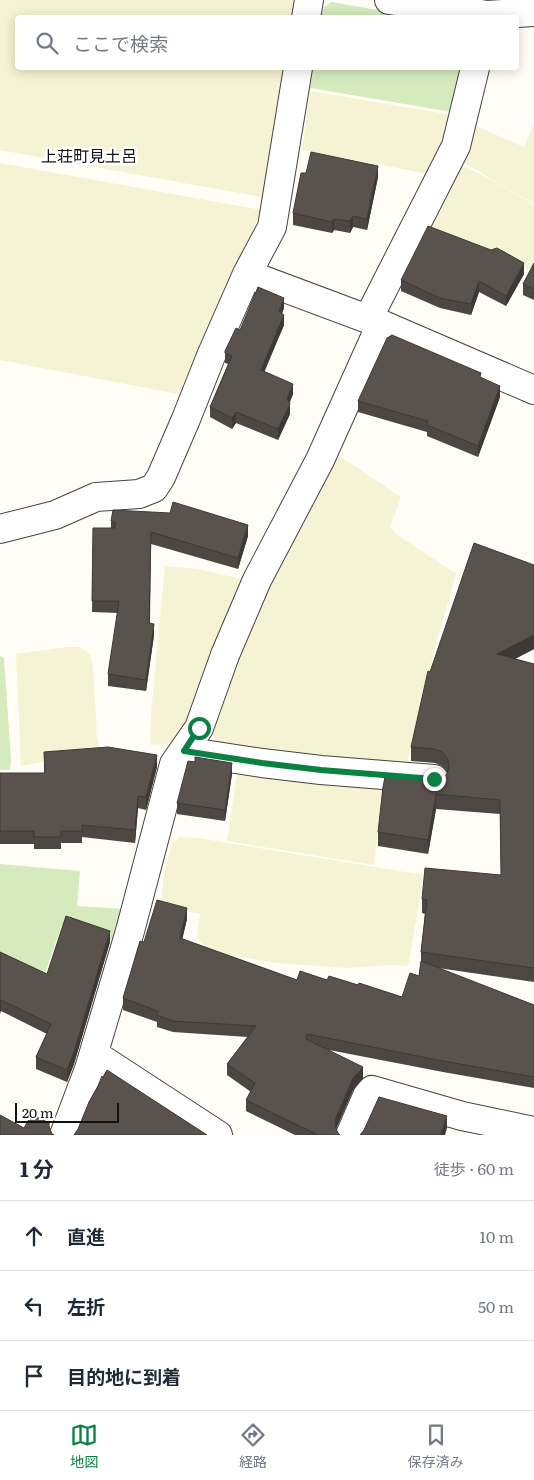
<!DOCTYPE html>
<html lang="ja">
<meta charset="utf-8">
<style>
:root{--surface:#fff;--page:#f2f2f3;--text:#1f2937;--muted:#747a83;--line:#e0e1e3;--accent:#0b8043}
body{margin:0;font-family:Literata,"Noto Sans JP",serif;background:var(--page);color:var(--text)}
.scale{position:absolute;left:15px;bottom:12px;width:104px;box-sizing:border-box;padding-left:5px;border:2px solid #111;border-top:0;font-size:14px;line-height:18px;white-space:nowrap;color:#111;-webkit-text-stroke:4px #fff;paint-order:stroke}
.stop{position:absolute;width:15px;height:15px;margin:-11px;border:4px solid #0b8043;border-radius:50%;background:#fff}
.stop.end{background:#0b8043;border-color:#fff;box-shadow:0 1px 5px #0008}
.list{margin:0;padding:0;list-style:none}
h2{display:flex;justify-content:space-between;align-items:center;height:65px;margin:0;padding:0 20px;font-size:21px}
h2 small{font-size:16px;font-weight:400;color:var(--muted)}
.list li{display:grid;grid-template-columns:32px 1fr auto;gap:15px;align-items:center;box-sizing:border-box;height:70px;padding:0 20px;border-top:1px solid var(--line)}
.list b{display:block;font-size:19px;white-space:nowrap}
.list em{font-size:16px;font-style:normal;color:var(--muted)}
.icon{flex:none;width:28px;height:28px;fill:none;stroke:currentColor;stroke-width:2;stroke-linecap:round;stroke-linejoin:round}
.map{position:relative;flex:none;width:534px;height:1135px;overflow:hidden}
.search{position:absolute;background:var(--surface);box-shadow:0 2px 12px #0003;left:15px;right:15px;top:15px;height:55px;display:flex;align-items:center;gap:12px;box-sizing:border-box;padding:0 18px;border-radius:5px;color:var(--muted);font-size:19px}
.sheet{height:275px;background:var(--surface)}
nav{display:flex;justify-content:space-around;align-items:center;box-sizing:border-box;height:70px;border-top:1px solid var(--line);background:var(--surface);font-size:14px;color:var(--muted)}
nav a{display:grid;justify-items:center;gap:2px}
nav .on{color:var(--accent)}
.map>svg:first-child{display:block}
</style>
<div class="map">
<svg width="534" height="1135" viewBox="0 0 534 1135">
<rect width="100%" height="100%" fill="#fffdf5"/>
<path fill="#f6f3d4" d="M0,0H304L300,17L18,18V68H291L267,198L0,150Z
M310,91L452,115L447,134L426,174L403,169L302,150Z
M534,123V204L461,161L476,126L524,147Z
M0,163L262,210L178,394L0,360Z
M458,163L496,182L534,205V265L531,271L427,226Z
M335,453L401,497L390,527L396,534L456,574L433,656L406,769L293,759L216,742L212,733L215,720L259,605Z
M165,566L197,569L242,579L182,736L173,743L150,745L151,714Z
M66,647H80L90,654L93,668L97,737L99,745L104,755L59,759L21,766L16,654Z
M238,767L383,780L374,865L227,841Z
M179,837L198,838L424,875L408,966L392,965L346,968L276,963L226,954L201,943L197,936L200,914L162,906L161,900L164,875L172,843Z"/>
<path fill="#d5ebbd" d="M331,2L338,3L416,17L320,18L324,7Z
M313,68H462L452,112L310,88Z
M0,656L4,658L11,759L10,770H0Z
M0,864L80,871L77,906L124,909L117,942L62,925L43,978L0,958Z"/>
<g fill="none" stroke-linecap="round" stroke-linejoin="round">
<defs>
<path id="street" d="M389,0L487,15L534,12
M306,18L309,0
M247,274L381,324
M368,319L456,146L475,68
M0,529L55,515L96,497L139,494L154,488L161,477L186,419L211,356L247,274L272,227L298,68
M184,751L262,763L321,770L434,779
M94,1054L218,1135
M64,1135L89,1069L130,931L174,764L199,728L225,655L257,580L320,460L381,324L534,390
M350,1135L367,1096L372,1090L462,1116L534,1131"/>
</defs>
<use href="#street" stroke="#444" stroke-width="30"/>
<use href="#street" stroke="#fff" stroke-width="28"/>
</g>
<path fill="#4d4742" d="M378,177L367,230L353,227L350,233L334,230L332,233L293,225V213Z
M534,263V300L523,295V284Z
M524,274L506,306L479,292L471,315L440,308L401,291V280Z
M284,308L282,313L284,325L264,371L293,394L289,403L290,414L278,440L236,423L232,429L210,417V407L228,364L225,363V353L240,330Z
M481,377L500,397L478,457L427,436V432L358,412V401Z
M111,521L248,536L238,569L151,544L150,623L154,635L146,691L108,686V674L118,613L92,612L93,528H111Z
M534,565V649L515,659L534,664V982L438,968L534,1005V1088L443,1072L329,1050L363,1078L353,1090L336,1129L338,1133L340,1135H295L246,1111V1100L251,1092L227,1075V1064L248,1037L173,1032L157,1027V1022L123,1010V998L144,942L187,919L182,939L297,980H327L358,985L402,997L419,976L421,962V952L425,914L422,913V899L501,875L500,814L436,809L428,854L378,846V832L433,780L441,779L447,774V772L442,766L435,763L411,761V747L430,672Z
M44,752L157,767L146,810L138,808L135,843L82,837V843H61V849H34V844H0V773H44Z
M232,774L225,821L177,814V803Z
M110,942L74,1064L67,1082L36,1069V1057L47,1034L1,1011L0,952L47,974Z"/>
<path fill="#3f3936" d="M378,166V177L367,230V219Z
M353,216V227L350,233V221Z
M334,219V230L332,233V222Z
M524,263V274L506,306V296Z
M479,281V292L471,315V304Z
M284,298V308L279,322V311Z
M284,315V325L261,380V370Z
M293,384V394L287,410V399Z
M500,386V397L478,457V446Z
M290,404V414L278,440V429Z
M236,412V423L232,429V418Z
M248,525V536L238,569V558Z
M154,624V635L146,691V680Z
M534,635V649L497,668V654Z
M157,755V767L146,810V797Z
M232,763V774L225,821V810Z
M436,794V809L428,854V840Z
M138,796V808L135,843V830Z
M187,908V919L180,949V938Z
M110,931V942L74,1064L67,1082V1070Z
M1,1000V1011L0,1014V1003Z
M363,1067V1078L353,1090L336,1129L335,1126L336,1118L353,1078Z
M447,1116V1128L445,1135H440Z"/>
<path fill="#5a524d" stroke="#3f3936" d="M311,152L378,166L367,219L353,216L350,221L334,219L332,222L293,213L301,173H306Z
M428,226L491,250L497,248L524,263L506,296L479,281L471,304L440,298L401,280Z
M534,263V289L523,284Z
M258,287L284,298L279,311L284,315L261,370L293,384L287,399L290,404L278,429L236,412L232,418L210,407L232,356L225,353V351L236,328L240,330Z
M392,335L481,373L480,377L500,386L478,446L427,425L428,421L358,401L387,338Z
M173,502L248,525L238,558L151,532L149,623L154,624L146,680L108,674L119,601H92L93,528H115V522L111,521L113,510L170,513Z
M474,543L534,565V635L497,654L534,664V968L421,952L427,900L422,899L425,868L501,875L500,800L436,794L428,840L378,832L383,787L385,777L433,780L441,779L447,774L449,767L448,759L442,752L435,749L411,747L428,671L430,672Z
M108,747L157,755L146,797L138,796L135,830L82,825V831H61V837H34V831H0V773H45L44,752Z
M195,757L232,763L225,810L177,803L188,761L195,762Z
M157,900L187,908L180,938L297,980L300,971L327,980L329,976L358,985L359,983L402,997L410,973L419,976L421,961L534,1005V1077L443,1061L307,1034L306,1039L363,1067L353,1078L336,1118L335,1126L338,1133L340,1135H318L246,1100L255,1083L227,1064L256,1026L173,1021L157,1015L158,1011L123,998L140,941L144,942Z
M66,916L110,931L74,1052L67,1070L36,1057L51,1024L1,1000L0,1003V952L47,974Z
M107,1070L207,1135H74L78,1129L89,1102Z
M379,1097L447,1116L440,1135H360L364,1130Z
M32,1114L49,1123V1126L52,1134L54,1135H0V1115L24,1128Z"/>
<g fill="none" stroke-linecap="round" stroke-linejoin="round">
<path stroke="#0b8043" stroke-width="6" d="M199,728L184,751L262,763L321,770L434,779"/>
</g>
<g text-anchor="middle" stroke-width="5" stroke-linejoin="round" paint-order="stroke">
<g font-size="16" fill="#111" stroke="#fff">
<text x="89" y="162">上荘町見土呂</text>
</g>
</g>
</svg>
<div class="scale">20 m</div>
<div class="stop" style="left:199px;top:728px"></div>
<div class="stop end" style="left:434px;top:779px"></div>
<div class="search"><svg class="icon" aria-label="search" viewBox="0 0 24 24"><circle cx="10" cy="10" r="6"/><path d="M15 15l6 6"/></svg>ここで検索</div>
</div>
<section class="sheet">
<h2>1 分<small>徒歩 · 60 m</small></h2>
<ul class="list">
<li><svg class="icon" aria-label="ahead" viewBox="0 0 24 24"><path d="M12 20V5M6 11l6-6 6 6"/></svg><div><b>直進</b></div><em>10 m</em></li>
<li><svg class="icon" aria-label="left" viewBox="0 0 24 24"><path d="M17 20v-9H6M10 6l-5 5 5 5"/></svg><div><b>左折</b></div><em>50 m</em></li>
<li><svg class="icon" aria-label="arrive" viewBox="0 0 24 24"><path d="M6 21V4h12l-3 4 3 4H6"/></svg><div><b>目的地に到着</b></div></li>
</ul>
</section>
<nav>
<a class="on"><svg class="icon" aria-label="map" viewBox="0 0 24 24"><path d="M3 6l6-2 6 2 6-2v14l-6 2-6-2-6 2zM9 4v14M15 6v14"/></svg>地図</a>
<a><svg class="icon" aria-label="directions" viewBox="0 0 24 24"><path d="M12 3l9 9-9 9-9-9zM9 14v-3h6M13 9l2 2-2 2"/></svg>経路</a>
<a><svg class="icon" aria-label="saved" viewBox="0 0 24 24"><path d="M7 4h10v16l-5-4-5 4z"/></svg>保存済み</a>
</nav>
